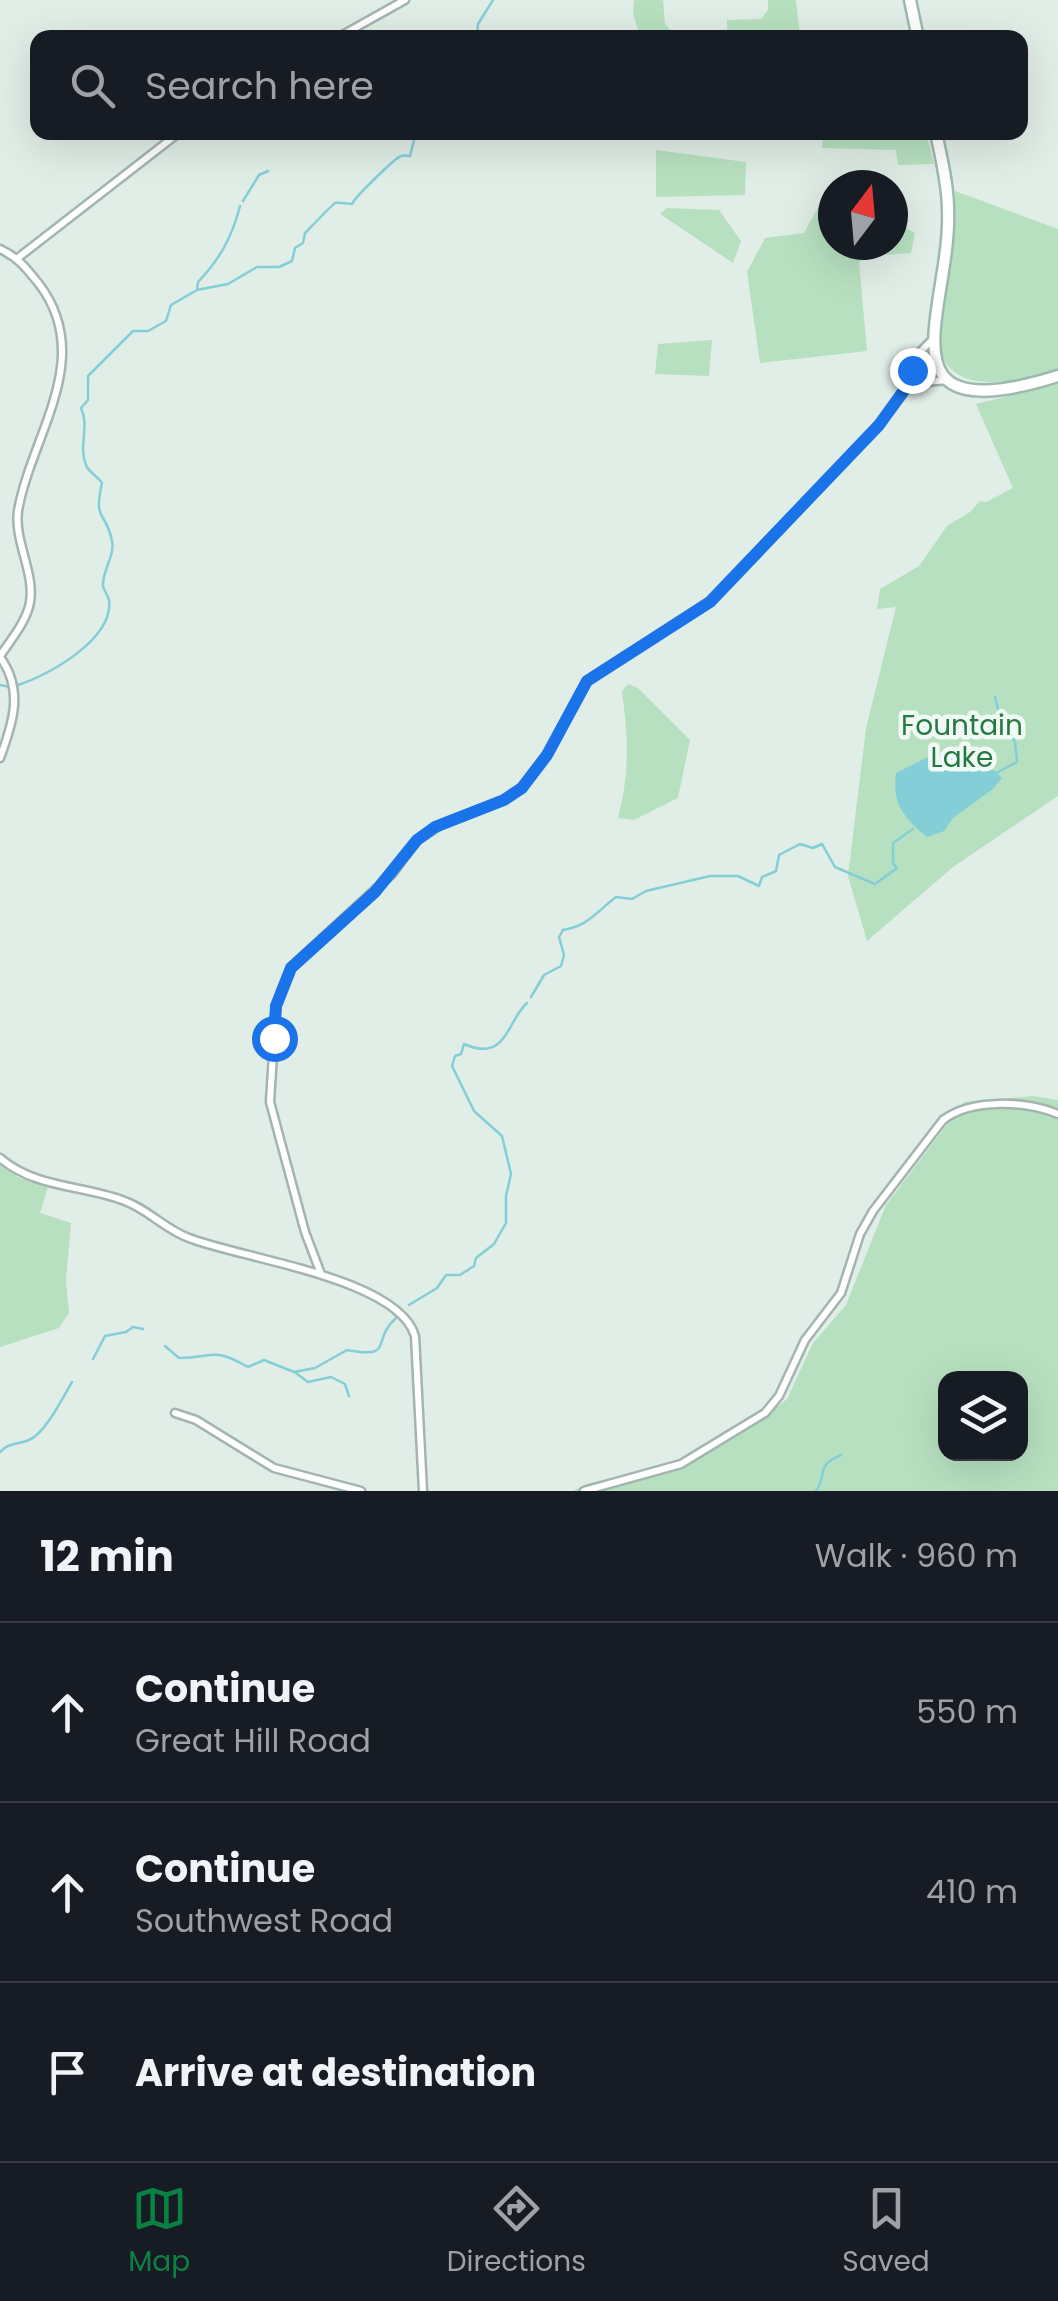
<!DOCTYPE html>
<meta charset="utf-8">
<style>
:root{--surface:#171b24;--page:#242831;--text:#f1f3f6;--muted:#9ea1a6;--line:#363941;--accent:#0b8043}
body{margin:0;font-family:Poppins,sans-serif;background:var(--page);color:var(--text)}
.controls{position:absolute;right:30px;bottom:30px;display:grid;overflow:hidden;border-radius:20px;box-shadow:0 10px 40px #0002}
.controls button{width:90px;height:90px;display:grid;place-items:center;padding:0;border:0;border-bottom:2px solid var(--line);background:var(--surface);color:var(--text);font:50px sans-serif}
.compass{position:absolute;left:818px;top:170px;width:90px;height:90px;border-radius:50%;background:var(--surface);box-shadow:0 10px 40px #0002;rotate:16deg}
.stop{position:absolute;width:30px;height:30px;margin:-22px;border:8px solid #1a73e8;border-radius:50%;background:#fff}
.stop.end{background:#1a73e8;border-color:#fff;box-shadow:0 2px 10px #0008}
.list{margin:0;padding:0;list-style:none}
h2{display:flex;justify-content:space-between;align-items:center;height:130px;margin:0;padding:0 40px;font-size:42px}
h2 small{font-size:32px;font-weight:400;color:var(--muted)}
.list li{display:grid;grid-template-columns:65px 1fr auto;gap:30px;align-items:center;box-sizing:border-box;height:180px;padding:0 40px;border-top:2px solid var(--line)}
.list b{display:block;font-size:38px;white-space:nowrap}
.list p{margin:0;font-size:32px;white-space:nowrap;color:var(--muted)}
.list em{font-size:32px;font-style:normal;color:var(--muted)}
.icon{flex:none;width:55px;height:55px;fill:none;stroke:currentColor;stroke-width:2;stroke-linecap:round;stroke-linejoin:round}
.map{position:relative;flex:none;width:1058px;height:1491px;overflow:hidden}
.search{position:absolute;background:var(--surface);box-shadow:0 10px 40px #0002;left:30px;right:30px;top:30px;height:110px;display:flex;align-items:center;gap:25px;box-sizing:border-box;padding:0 35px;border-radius:20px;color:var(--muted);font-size:38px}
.sheet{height:670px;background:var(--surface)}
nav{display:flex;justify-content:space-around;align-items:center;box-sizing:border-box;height:140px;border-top:2px solid var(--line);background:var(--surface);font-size:28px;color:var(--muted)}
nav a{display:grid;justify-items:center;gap:5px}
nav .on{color:var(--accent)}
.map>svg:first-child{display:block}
</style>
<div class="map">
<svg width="1058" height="1491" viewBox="0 0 1058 1491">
<rect width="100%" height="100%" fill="#e1ede7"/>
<path fill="#b7e0c0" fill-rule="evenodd" d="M634,0H663L665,24L676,37H640L633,13Z
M768,0H796L800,37H727V20L761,19L768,10Z
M823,133H926L934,164L898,165L896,150L822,148Z
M656,150L746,162L745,195L656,197Z
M833,180L857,181V185H833V245H893V217L901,220L902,226L915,233L911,253L870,256L859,262L867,351L760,363L747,272L765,238L804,233Z
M955,191L1058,229V369C1018,381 950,400 938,344L954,224Z
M667,208L719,210L741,241L733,263L660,214Z
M712,340L709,376L655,374L658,344Z
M1058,384V796L953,867L867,941L848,876L866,728L896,607L877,609L880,589L919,566L947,526L970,512L980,501L986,502L1013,488L976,404Z
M628,684L638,688L690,740L678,798L634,820L618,818C630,771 628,739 622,691Z
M1033,1096L1058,1100V1491H573L586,1484L690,1459L771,1412L787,1399L813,1343L846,1305L886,1205L964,1102ZM946,1378H1020V1454H946Z
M0,1165L19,1178L48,1187L40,1213L71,1223L66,1280L69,1313L59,1328L0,1347Z"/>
<path fill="#83ced7" d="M938,752C954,770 968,776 991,768L1002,778L993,789L953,818L944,831L927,837C903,817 892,804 896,773Z"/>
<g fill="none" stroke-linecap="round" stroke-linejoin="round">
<path stroke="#83ced7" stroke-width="2.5" d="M477,38L478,24L493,0
M243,201L259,175L268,171
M197,290L198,282C220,259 232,237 240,206
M0,685L10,687
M18,685C49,675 114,639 109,600C108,595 104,591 103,586C102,571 115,556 112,541C106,510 93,523 102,483C98,476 89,473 86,465C78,445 90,427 81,408L88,400V376L133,331H148L166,321L171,305L197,290L228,284L257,267H279L292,261L295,248L303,243L305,233C310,228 333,204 335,203C341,202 346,204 352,204C354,198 395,158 401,156C404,155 407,156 410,156L416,132
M995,697L1002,725L1015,742L1017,762L996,773
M531,997L544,975L561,966L564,955L559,937L563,930C588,926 595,913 616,897L632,899L646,891L710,876H738L759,886L762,877L776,871L779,855L800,844L813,848L822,844L835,867L875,884L897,868L893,863V843L913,829
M409,1305L437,1288L446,1275H460L474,1266L476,1258L494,1244L506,1223V1196L511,1174L502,1136L474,1111L452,1066L455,1056L461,1054L464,1044C507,1063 506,1022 527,1003
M165,1346L179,1358C215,1358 211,1346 248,1367L264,1360L294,1372L315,1368L347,1350C396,1359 370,1341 396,1318
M93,1359L105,1336L126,1332L133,1327L143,1329
M296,1373L308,1382L331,1377L345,1384L349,1396
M0,1452C10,1442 17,1445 29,1440C45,1434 63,1397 72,1382
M816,1491C828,1473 815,1466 841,1455"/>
<defs>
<path id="street" d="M337,38L405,0
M0,249C19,258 26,268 39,284C96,359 31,435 18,511C14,541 35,573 30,602C27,621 10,641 0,656
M19,257L180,132
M911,383L949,380
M0,657C24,690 13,723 0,758
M0,1158C35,1188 81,1185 122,1200C147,1208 164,1229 189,1238C243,1259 398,1278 415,1336L423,1491
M321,1274L305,1232L270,1102L276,1006L291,967L392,874L417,840L442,824L504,800L521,788L547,755L587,681L710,601L879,425L911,383L917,355L932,340
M175,1413L196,1420L274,1468L361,1491
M584,1491L681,1464L765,1413L779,1396L805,1340L841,1293L860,1234L873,1211L943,1120C972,1098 1026,1101 1058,1114"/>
<path id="secondary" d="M910,0L918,38
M936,132C941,158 948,184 948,210C952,308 872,434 1058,376"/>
</defs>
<use href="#street" stroke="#a3b5ae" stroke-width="11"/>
<use href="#secondary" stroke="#9eb9ae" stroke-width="15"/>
<use href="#street" stroke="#fff" stroke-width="6"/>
<use href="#secondary" stroke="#fff" stroke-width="10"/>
</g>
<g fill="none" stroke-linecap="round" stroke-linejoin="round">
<path stroke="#1a73e8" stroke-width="12" d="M274,1038L276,1006L291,968L375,892L417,840L435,827L504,800L522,788L547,755L587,681L710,602L879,425L910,382L912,370"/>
</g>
<g text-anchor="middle" stroke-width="9" stroke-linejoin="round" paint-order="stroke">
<g font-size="28" fill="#267942" stroke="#f1f9f5">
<text x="962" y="735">Fountain<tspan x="962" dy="32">Lake</tspan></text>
</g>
</g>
</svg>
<div class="controls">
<button><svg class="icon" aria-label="layers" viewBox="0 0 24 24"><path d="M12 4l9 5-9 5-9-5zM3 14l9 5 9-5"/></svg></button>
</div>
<svg class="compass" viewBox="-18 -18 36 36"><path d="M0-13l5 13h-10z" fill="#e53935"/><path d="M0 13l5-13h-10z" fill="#9ea1a6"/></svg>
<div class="stop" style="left:274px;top:1038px"></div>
<div class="stop end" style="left:912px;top:370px"></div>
<div class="search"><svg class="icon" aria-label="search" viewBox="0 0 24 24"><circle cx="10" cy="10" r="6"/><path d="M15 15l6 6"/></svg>Search here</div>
</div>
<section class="sheet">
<h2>12 min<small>Walk · 960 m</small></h2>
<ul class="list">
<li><svg class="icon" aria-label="ahead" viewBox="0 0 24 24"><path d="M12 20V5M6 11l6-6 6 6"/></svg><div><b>Continue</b><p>Great Hill Road</p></div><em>550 m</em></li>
<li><svg class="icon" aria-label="ahead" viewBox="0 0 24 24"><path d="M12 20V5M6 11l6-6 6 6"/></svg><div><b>Continue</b><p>Southwest Road</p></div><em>410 m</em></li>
<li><svg class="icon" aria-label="arrive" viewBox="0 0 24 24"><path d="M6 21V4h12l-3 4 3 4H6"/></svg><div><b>Arrive at destination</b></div></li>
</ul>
</section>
<nav>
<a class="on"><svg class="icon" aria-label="map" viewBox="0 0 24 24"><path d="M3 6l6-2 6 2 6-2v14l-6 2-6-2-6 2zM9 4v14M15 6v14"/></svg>Map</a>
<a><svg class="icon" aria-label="directions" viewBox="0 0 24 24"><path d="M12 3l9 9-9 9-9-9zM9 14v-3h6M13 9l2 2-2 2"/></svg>Directions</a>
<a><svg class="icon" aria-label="saved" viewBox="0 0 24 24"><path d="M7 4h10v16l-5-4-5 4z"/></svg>Saved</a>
</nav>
